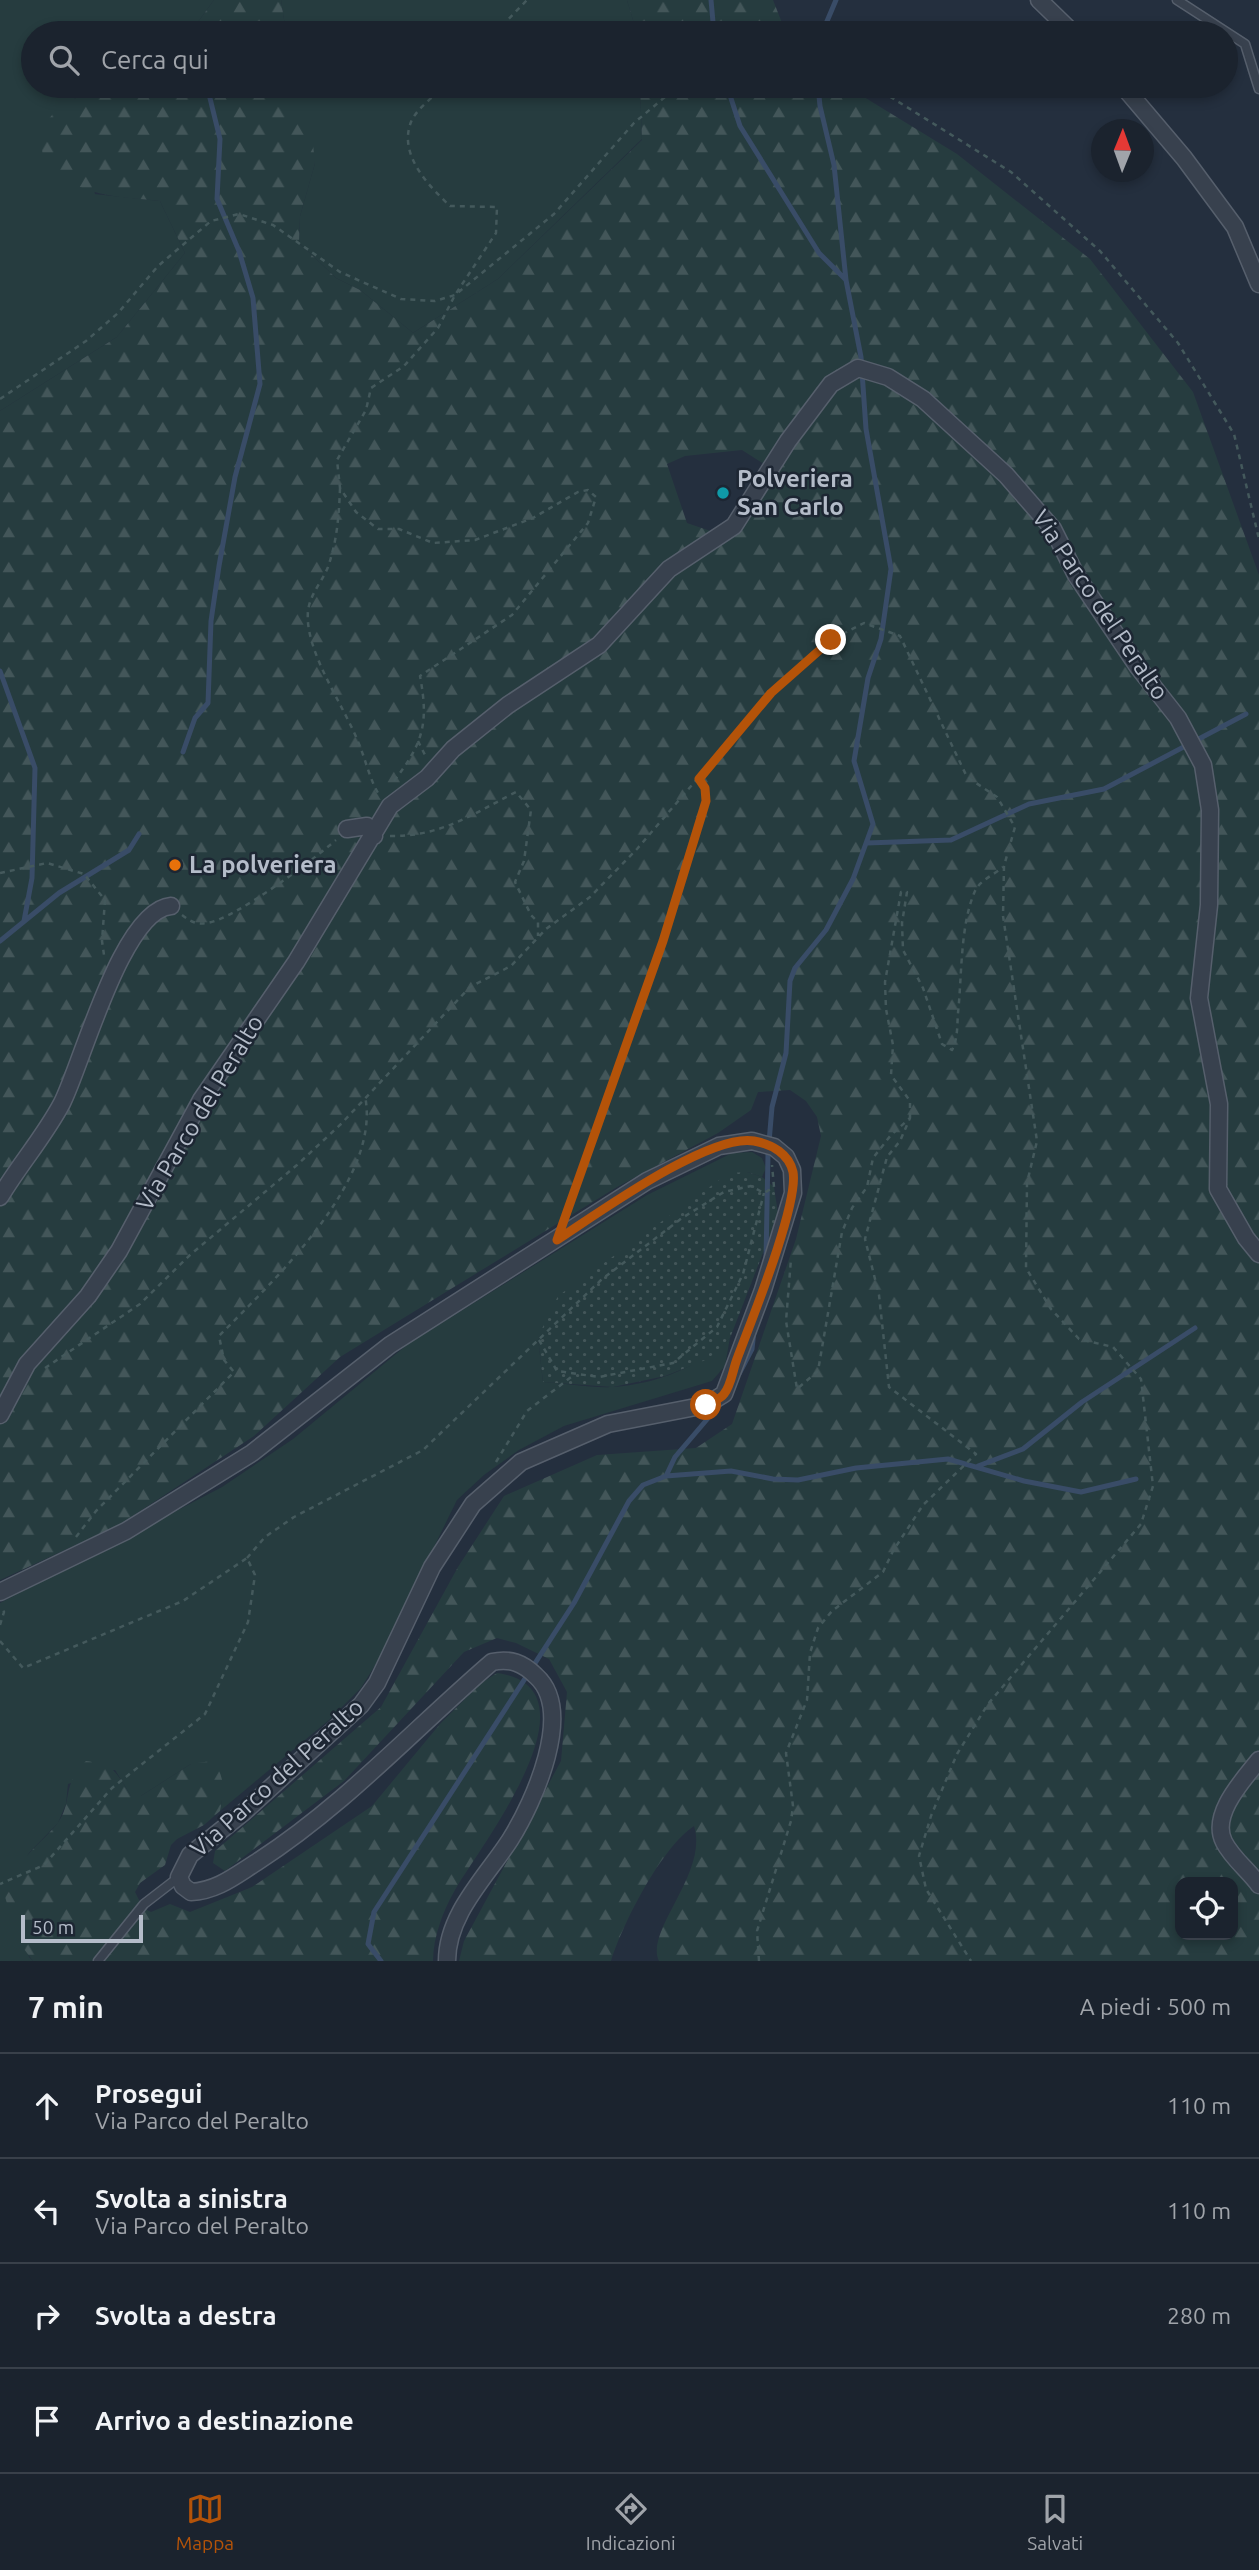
<!DOCTYPE html>
<html lang="it">
<meta charset="utf-8">
<style>
:root{--surface:#1b232e;--page:#242b36;--text:#f1f3f6;--muted:#a0a4aa;--line:#39404a;--accent:#b45309}
body{margin:0;font-family:Ubuntu,sans-serif;background:var(--page);color:var(--text)}
.controls{position:absolute;right:21px;bottom:21px;display:grid;overflow:hidden;border-radius:14px;box-shadow:0 4px 10px #0003}
.controls button{width:63px;height:63px;display:grid;place-items:center;padding:0;border:0;border-bottom:2px solid var(--line);background:var(--surface);color:var(--text);font:35px sans-serif}
.compass{position:absolute;left:1091px;top:119px;width:63px;height:63px;border-radius:50%;background:var(--surface);box-shadow:0 4px 10px #0003;rotate:1deg}
.scale{position:absolute;left:21px;bottom:18px;width:122px;box-sizing:border-box;padding-left:7px;border:4px solid #b4bcc9;border-top:0;font-size:19px;line-height:24px;white-space:nowrap;color:#b4bcc9;-webkit-text-stroke:5px #1d2633;paint-order:stroke}
.stop{position:absolute;width:21px;height:21px;margin:-16px;border:5px solid #b45309;border-radius:50%;background:#fff}
.stop.end{background:#b45309;border-color:#fff;box-shadow:0 2px 7px #0008}
.list{margin:0;padding:0;list-style:none}
h2{display:flex;justify-content:space-between;align-items:center;height:91px;margin:0;padding:0 28px;font-size:30px}
h2 small{font-size:23px;font-weight:400;color:var(--muted)}
.list li{display:grid;grid-template-columns:46px 1fr auto;gap:21px;align-items:center;box-sizing:border-box;height:105px;padding:0 28px;border-top:2px solid var(--line)}
.list b{display:block;font-size:26px;white-space:nowrap}
.list p{margin:0;font-size:23px;white-space:nowrap;color:var(--muted)}
.list em{font-size:23px;font-style:normal;color:var(--muted)}
.icon{flex:none;width:38px;height:38px;fill:none;stroke:currentColor;stroke-width:2;stroke-linecap:round;stroke-linejoin:round}
.map{position:relative;flex:none;width:1259px;height:1961px;overflow:hidden}
.search{position:absolute;background:var(--surface);box-shadow:0 4px 10px #0003;left:21px;right:21px;top:21px;height:77px;display:flex;align-items:center;gap:18px;box-sizing:border-box;padding:0 24px;border-radius:38px;color:var(--muted);font-size:26px}
.sheet{height:511px;background:var(--surface)}
nav{display:flex;justify-content:space-around;align-items:center;box-sizing:border-box;height:98px;border-top:2px solid var(--line);background:var(--surface);font-size:19px;color:var(--muted)}
nav a{display:grid;justify-items:center;gap:4px}
nav .on{color:var(--accent)}
.map>svg:first-child{display:block}
</style>
<div class="map">
<svg width="1259" height="1961" viewBox="0 0 1259 1961">
<defs>
<pattern id="forest-firs" width="22" height="20" patternUnits="userSpaceOnUse" patternTransform="scale(1.75)"><rect width="22" height="20" fill="#263c3f"/><path d="M5 1l3.5 6h-7zM16 11l3.5 6h-7z" fill="#435659"/></pattern>
<pattern id="park-dots" width="8" height="8" patternUnits="userSpaceOnUse" patternTransform="scale(1.75)"><rect width="8" height="8" fill="#263c3f"/><path d="M2 2h.1M6 6h.1" fill="none" stroke="#435659" stroke-width="1.8" stroke-linecap="round"/></pattern>
</defs>
<rect width="100%" height="100%" fill="#242f3e"/>
<path fill="#263c3f" d="M0,0H214L190,33H33V86H106L74,99L95,194L160,201L185,253L117,337L0,411Z
M281,0H627L637,33H286Z
M281,86H640L642,139L498,279L413,333L360,290L336,278L299,243L300,216L315,163L281,93Z
M752,1152L762,1158L766,1168L762,1177L747,1172L538,1337L543,1382C565,1383 590,1388 613,1387C656,1384 699,1367 730,1338L725,1366L712,1381L564,1426L519,1450L484,1475L457,1500L379,1659L361,1688L329,1720L220,1811L222,1800L191,1764L141,1796H131L115,1770L68,1784L66,1804L58,1823L29,1853L14,1880L29,1957L33,1961H0V1603L222,1487L293,1439L408,1344L647,1195L732,1153Z"/>
<path fill="url(#forest-firs)" fill-rule="evenodd" d="M214,0H281L286,33H190Z
M627,0H773L786,33H637Z
M106,86H281V93L312,135L315,163L300,216L299,243L336,278L360,290L413,333L498,279L642,140L640,86H846L957,154L1090,259L1193,392L1259,575V1961H659C644,1931 709,1873 694,1826C661,1848 623,1923 611,1961H459L464,1941L561,1761L567,1692L549,1659L516,1643L497,1638L464,1652L344,1781L225,1871L213,1863L215,1851L381,1707L458,1567L504,1496L597,1455L696,1448L732,1424L796,1239L821,1136L817,1117L806,1101L790,1090L758,1092L751,1110L718,1133L617,1187L340,1357L254,1436L119,1525L0,1580V411L117,337L185,253L160,201C111,196 88,197 46,168C44,159 41,149 41,140C43,108 82,95 106,86ZM742,450L778,473L731,538L687,523L667,464L685,456ZM1180,1882H1233V1935H1180Z
M497,1673C605,1688 479,1848 455,1890C443,1911 433,1937 433,1961H33L18,1941L1,1883L14,1880C21,1855 42,1843 57,1824C74,1801 60,1787 86,1761C115,1765 116,1772 131,1796H141L191,1764L211,1761C226,1774 224,1792 220,1811L204,1825L177,1839L171,1845L165,1865L140,1883L135,1892L143,1908L151,1912L170,1904L190,1912L252,1887L372,1806L440,1724L480,1684Z"/>
<path fill="url(#park-dots)" d="M747,1172L762,1177L774,1187L778,1214L730,1338L708,1359L665,1376L613,1387L543,1382L538,1337L558,1296L729,1173Z"/>
<g fill="none" stroke-linecap="round" stroke-linejoin="round">
<path stroke="#394c67" stroke-width="5" d="M711,0L714,33
M197,29V33
M822,33L836,0
M727,86L740,126L819,253L846,280
M0,671L35,768L32,878L24,921
M183,752L195,718L208,703L211,621L219,566L235,477L260,384L253,298L239,251L217,199L220,139L207,86
M867,843L951,840L1029,804L1104,789L1246,714
M0,941L59,893L129,850L139,834
M766,1259L768,1154L772,1107L786,1053L790,981L795,968L826,930L853,879L873,824L854,761L868,678L881,639L891,569L866,429L861,357L846,280L834,165L820,106L818,86
M739,1374L752,1349L754,1331
M978,1466L1023,1449L1082,1402L1195,1328
M666,1476L675,1457L721,1403
M381,1961L368,1944L374,1912L574,1603L629,1501L643,1485L666,1476L731,1471L773,1479L798,1480L856,1468L948,1459L1024,1481L1081,1492L1136,1479"/>
<defs>
<path id="service" d="M1177,0L1245,44L1259,89
M98,1961L144,1904L179,1877"/>
<path id="minor" d="M1039,0L1073,33
M1123,86L1184,158L1235,227L1259,284
M347,829L367,826L374,836
M0,1197C19,1165 44,1137 62,1103C82,1064 122,910 171,906
M0,1415L27,1364L88,1296L119,1251L201,1100L296,962L390,806L427,778L453,749L508,705L599,645L669,569L734,526L788,441L831,384L858,368L888,377L923,399L1006,475L1053,529L1076,575L1138,667L1178,718L1203,765L1210,810L1209,905L1199,998L1219,1104L1218,1189L1246,1238L1259,1254
M0,1592L126,1531L252,1453L390,1345L647,1181L719,1146L752,1141L774,1147L786,1157L792,1170L793,1193L763,1290L724,1394L706,1405L608,1424L521,1462L473,1504L432,1567L377,1683L361,1705L244,1812L190,1855L179,1877L183,1886L191,1892C217,1891 236,1875 257,1862C345,1805 414,1729 492,1662C510,1658 523,1663 536,1676C575,1711 534,1802 510,1840C486,1877 447,1914 447,1961
M1259,1760C1243,1780 1210,1815 1224,1842C1232,1858 1249,1871 1259,1885"/>
</defs>
<use href="#service" stroke="#565f6c" stroke-width="11"/>
<use href="#minor" stroke="#565f6c" stroke-width="19"/>
<path stroke="#44595c" stroke-width="2.5" stroke-dasharray="5 5" stroke-linecap="butt" d="M495,33L527,0
M779,33H783
M873,86L1011,172L1100,251L1178,343L1234,434L1259,539
M0,399L86,341L118,313L158,266L211,221L239,214L273,225L340,272L401,299L435,301L455,295L554,214L634,123L678,86
M340,488C339,516 337,541 328,567C322,582 310,594 308,611C304,651 345,707 359,744C366,761 369,777 378,793
M418,741L426,757
M394,781C423,743 429,724 420,676L512,615L588,523L596,497L588,490L578,492L533,518L475,540L433,543L399,529H378L356,512L340,488L337,460L366,410L371,388L404,366L438,328L455,295L496,233L497,207L450,206C429,186 398,155 411,122C416,109 435,96 444,86
M390,836C440,837 473,814 516,792L531,810L524,861L515,882L531,915L538,922V936
M0,873L47,863L84,874L105,900L102,941L104,955
M182,915C190,921 196,925 207,923C235,919 313,860 336,840
M910,1118V1101L891,1075L893,1045L886,1009L885,982L901,892H907L902,923L903,950L923,988L942,1044L952,1050C958,1038 957,1026 958,1013C962,976 960,925 975,891C980,880 994,875 1003,867
M567,1212L663,941L706,801L705,788L699,779
M539,1340L557,1371L599,1377L673,1363L717,1327L743,1274L764,1193
M45,1368L140,1304L190,1255L297,1165L341,1124L470,987L511,966L546,929L590,897L637,849L771,693L831,640L864,623L900,636L967,777L997,797L1015,827L1004,866L1003,916L1037,1141L1027,1183L1026,1268L1051,1309L1079,1339L1113,1347L1141,1379L1153,1486L1141,1524L988,1704L957,1754L931,1816L919,1856L926,1889L971,1961
M496,1462L527,1411L575,1374
M76,1537L96,1511L234,1372L224,1360L219,1336C273,1281 382,1180 365,1096
M247,1558L265,1537L294,1517L423,1450L601,1280L682,1218L724,1192L751,1186L764,1193L774,1187L772,1165
M0,1625L4,1612L2,1606
M0,1641L23,1668L183,1601L247,1558L255,1575L248,1622L205,1714L112,1788L44,1865L0,1884
M759,1961L757,1931L791,1821L793,1806L786,1753L807,1700L810,1653L818,1628L832,1611L883,1572L893,1551L923,1505L976,1454L889,1387L879,1295L865,1239L887,1157L900,1141L910,1118L891,1135L873,1158L867,1187L852,1208L842,1232L818,1371L797,1389L786,1321L791,1259"/>
<use href="#service" stroke="#38414e" stroke-width="8"/>
<use href="#minor" stroke="#38414e" stroke-width="16"/>
</g>
<g fill="none" stroke-linecap="round" stroke-linejoin="round">
<path stroke="#b45309" stroke-width="9" d="M706,1405C711,1402 721,1399 724,1394C731,1386 733,1369 737,1359C750,1324 799,1204 793,1172C789,1154 772,1144 754,1141C709,1133 597,1214 557,1240L663,941L706,801L705,788L699,779L771,693L831,640"/>
</g>
<circle fill="#0f9aa8" stroke="#1d2633" stroke-width="2.5" cx="723" cy="493" r="7"/>
<circle fill="#e8710a" stroke="#1d2633" stroke-width="2.5" cx="175" cy="865" r="7"/>
<g text-anchor="middle" stroke-width="5" stroke-linejoin="round" paint-order="stroke">
<g font-size="24" font-weight="bold" fill="#b4bcc9" stroke="#1d2633" text-anchor="start">
<text x="737" y="487">Polveriera<tspan x="737" dy="28">San Carlo</tspan></text>
<text x="189" y="873">La polveriera</text>
</g>
<g font-size="24" fill="#b4bcc9" stroke="#1d2633">
<text transform="translate(1100 605) rotate(56)" y="8">Via Parco del Peralto</text>
<text transform="translate(200 1113) rotate(-59)" y="8">Via Parco del Peralto</text>
<text transform="translate(277 1778) rotate(-42)" y="8">Via Parco del Peralto</text>
</g>
</g>
</svg>
<div class="controls">
<button><svg class="icon" aria-label="locate" viewBox="0 0 24 24"><circle cx="12" cy="12" r="6"/><path d="M12 2v4M12 18v4M2 12h4M18 12h4"/></svg></button>
</div>
<svg class="compass" viewBox="-18 -18 36 36"><path d="M0-13l5 13h-10z" fill="#e53935"/><path d="M0 13l5-13h-10z" fill="#a0a4aa"/></svg>
<div class="scale">50 m</div>
<div class="stop" style="left:706px;top:1405px"></div>
<div class="stop end" style="left:831px;top:640px"></div>
<div class="search"><svg class="icon" aria-label="search" viewBox="0 0 24 24"><circle cx="10" cy="10" r="6"/><path d="M15 15l6 6"/></svg>Cerca qui</div>
</div>
<section class="sheet">
<h2>7 min<small>A piedi · 500 m</small></h2>
<ul class="list">
<li><svg class="icon" aria-label="ahead" viewBox="0 0 24 24"><path d="M12 20V5M6 11l6-6 6 6"/></svg><div><b>Prosegui</b><p>Via Parco del Peralto</p></div><em>110 m</em></li>
<li><svg class="icon" aria-label="left" viewBox="0 0 24 24"><path d="M17 20v-9H6M10 6l-5 5 5 5"/></svg><div><b>Svolta a sinistra</b><p>Via Parco del Peralto</p></div><em>110 m</em></li>
<li><svg class="icon" aria-label="right" viewBox="0 0 24 24"><path d="M7 20v-9h11M14 6l5 5-5 5"/></svg><div><b>Svolta a destra</b></div><em>280 m</em></li>
<li><svg class="icon" aria-label="arrive" viewBox="0 0 24 24"><path d="M6 21V4h12l-3 4 3 4H6"/></svg><div><b>Arrivo a destinazione</b></div></li>
</ul>
</section>
<nav>
<a class="on"><svg class="icon" aria-label="map" viewBox="0 0 24 24"><path d="M3 6l6-2 6 2 6-2v14l-6 2-6-2-6 2zM9 4v14M15 6v14"/></svg>Mappa</a>
<a><svg class="icon" aria-label="directions" viewBox="0 0 24 24"><path d="M12 3l9 9-9 9-9-9zM9 14v-3h6M13 9l2 2-2 2"/></svg>Indicazioni</a>
<a><svg class="icon" aria-label="saved" viewBox="0 0 24 24"><path d="M7 4h10v16l-5-4-5 4z"/></svg>Salvati</a>
</nav>
